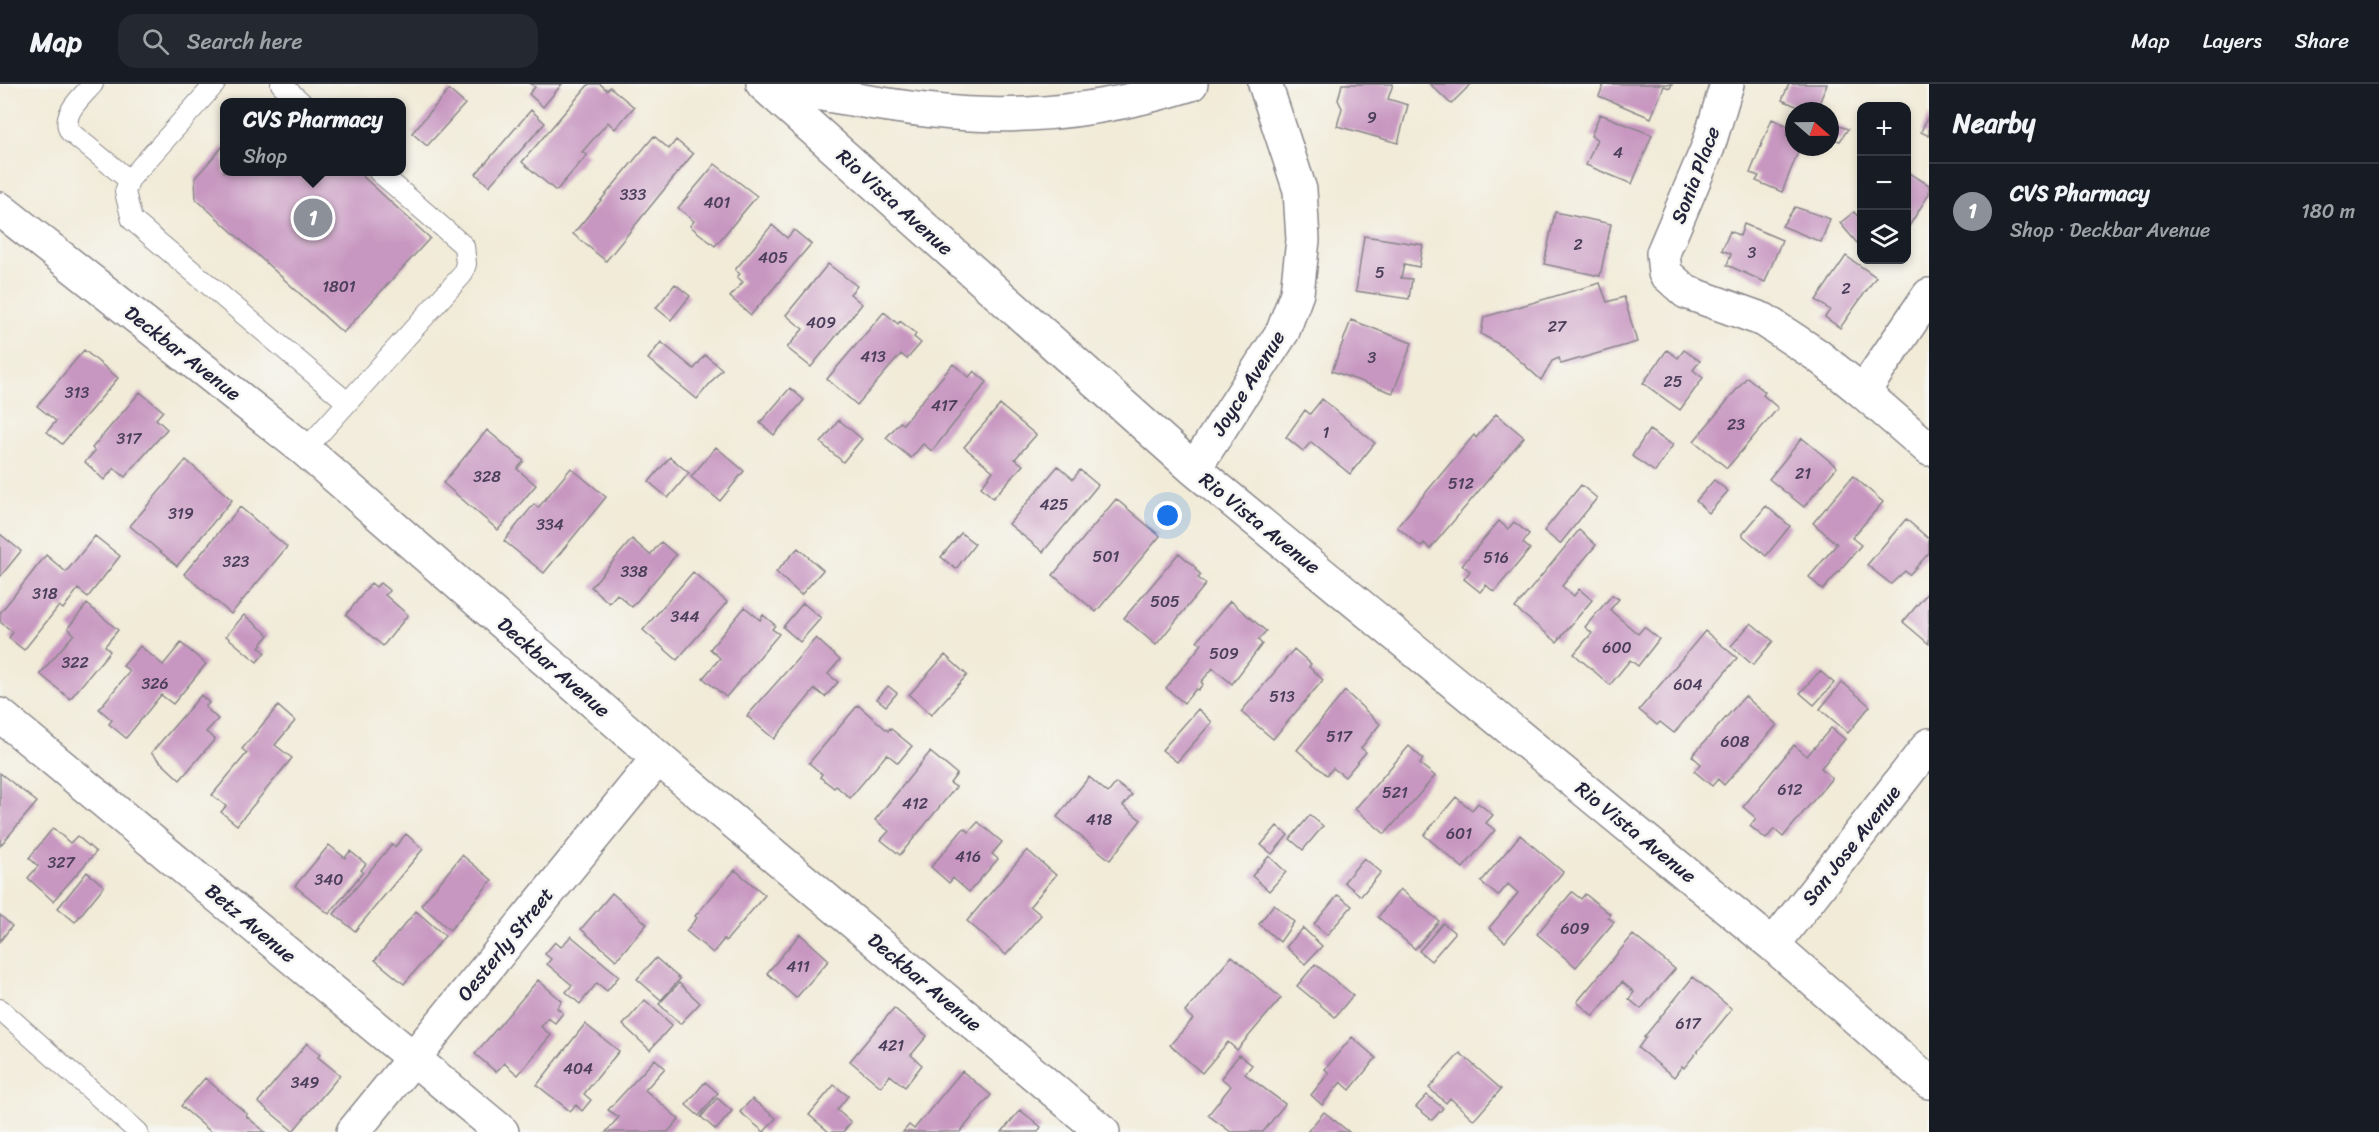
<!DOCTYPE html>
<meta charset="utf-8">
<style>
:root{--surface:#171b24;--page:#242831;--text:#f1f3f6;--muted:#9ea1a6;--line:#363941;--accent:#8c9099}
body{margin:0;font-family:Sriracha,sans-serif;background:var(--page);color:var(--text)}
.controls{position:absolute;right:18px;top:18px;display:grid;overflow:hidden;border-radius:12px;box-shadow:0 3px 9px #0003}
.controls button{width:54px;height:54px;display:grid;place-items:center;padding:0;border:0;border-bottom:2px solid var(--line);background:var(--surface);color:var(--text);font:30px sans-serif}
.compass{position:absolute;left:1785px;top:18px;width:54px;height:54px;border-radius:50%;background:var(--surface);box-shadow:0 3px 9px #0003;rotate:110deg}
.you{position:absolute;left:1168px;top:432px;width:21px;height:21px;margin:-15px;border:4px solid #fff;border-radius:50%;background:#1a73e8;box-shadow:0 0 0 9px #1a73e833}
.badge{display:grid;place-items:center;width:39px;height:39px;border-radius:50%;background:var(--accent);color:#fff;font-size:20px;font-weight:700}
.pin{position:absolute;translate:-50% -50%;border:3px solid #fff;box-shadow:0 2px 6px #0006}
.popup{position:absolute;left:220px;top:14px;width:186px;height:78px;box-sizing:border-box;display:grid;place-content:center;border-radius:12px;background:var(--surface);filter:drop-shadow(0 2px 4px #0005);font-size:20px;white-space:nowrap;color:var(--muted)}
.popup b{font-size:22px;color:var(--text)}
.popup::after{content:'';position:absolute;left:50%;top:100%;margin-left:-12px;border:12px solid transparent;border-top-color:var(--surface)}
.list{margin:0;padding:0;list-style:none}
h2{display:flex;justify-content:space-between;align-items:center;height:78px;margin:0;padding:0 24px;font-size:26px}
h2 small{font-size:20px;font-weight:400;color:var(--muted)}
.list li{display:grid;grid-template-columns:39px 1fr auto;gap:18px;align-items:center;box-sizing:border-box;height:96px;padding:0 24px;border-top:2px solid var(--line)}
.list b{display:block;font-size:22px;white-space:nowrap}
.list p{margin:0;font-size:20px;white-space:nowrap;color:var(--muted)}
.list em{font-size:20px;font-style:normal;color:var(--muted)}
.icon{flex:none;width:33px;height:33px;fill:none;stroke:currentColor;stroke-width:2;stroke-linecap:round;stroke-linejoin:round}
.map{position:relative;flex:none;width:1929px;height:1048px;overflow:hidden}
header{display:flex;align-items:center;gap:36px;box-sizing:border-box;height:84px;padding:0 30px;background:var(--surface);border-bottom:2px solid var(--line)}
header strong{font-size:28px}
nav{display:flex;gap:33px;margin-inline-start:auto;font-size:21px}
.search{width:420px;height:54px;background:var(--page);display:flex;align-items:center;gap:15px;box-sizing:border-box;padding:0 21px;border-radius:18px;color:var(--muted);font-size:22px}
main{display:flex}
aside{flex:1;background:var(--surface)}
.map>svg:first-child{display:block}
</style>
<header>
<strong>Map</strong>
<div class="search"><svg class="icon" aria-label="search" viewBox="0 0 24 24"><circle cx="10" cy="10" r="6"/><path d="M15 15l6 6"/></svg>Search here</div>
<nav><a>Map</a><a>Layers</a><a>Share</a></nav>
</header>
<main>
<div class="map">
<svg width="1929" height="1048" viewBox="0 0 1929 1048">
<rect width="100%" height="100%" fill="#f6f6f2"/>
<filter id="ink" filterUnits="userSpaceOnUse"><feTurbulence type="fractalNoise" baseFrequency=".0167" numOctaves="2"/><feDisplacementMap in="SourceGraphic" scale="12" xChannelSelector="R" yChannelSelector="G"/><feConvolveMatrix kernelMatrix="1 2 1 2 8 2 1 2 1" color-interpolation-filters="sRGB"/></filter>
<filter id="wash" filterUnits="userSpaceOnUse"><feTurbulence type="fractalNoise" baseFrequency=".008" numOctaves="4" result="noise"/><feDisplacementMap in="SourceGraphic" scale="24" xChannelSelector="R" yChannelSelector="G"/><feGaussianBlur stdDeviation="1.35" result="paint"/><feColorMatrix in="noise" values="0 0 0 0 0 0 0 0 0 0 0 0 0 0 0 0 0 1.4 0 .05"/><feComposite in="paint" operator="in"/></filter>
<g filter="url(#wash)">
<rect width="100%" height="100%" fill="#f1ebd8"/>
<g id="blocks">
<path fill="#c897c1" d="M531,0H562L543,23L529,10L535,3Z
M589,0H600L607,6L610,3L634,23L615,45L608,38L582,68L587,71L556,107L522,78Z
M1342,0H1393L1388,15L1408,21L1398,59L1337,42L1342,24L1338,16Z
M1430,0H1471L1451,20Z
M1604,0H1672L1670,4L1664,2L1651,34L1599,12Z
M1789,0H1827L1816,27H1808L1782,16Z
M449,6L465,20L427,62L412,49Z
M531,26L545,39L489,102L476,90Z
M1600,30L1652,51L1632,100L1586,81L1597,55L1591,52Z
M1929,30V52L1921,48Z
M1772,35L1790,43L1786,52L1794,56V63H1800L1782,108L1756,97L1759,92L1750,89Z
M1830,39L1848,45L1840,57L1830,54Z
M654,52L669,65L676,56L693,70L606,177L573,150Z
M224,61V88H358L430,154L343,249L196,115L195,94Z
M715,80L757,112L715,162L690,142L694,137L678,124Z
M1906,87L1929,101V110L1906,147Z
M1795,123L1830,135L1821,158L1782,142Z
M1555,128L1611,140L1600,192L1544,180Z
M1854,128L1862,137V155L1857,159L1840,139Z
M1744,140L1782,156L1765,198L1727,181L1731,170L1722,166L1730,147L1740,152Z
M772,141L787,154L794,146L811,160L751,231L730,213L743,198L737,193L740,190L735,186Z
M1364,152L1423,161L1419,183L1404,180L1401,194L1412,195L1409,215L1356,207Z
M1846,172L1876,193L1840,244L1825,233L1830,226L1816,216Z
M828,180L857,202L850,210L862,220L811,283L787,264L803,245L786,231Z
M1600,199L1607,218L1624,213L1637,258L1561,280L1559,274L1552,277L1541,296L1507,265L1481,250L1484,233Z
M675,200L690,212L671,236L656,224Z
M884,228L898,240L900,237L916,250L914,253L921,259L907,275L901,270L857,321L827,295Z
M1351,236L1412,259L1393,309L1332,287Z
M661,258L694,285L705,271L722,285L697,315L648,275Z
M84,266L118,294L62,360L47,348L56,337L37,322Z
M1667,266L1678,274L1684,266L1700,277L1693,286L1703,294L1680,326L1643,299Z
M953,280L969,293L974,287L987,298L932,367L923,360L911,374L886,354L900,338L903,340Z
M1747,293L1765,308L1763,311L1778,324L1727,384L1694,357Z
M790,304L804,316L774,351L760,339Z
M140,308L163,327L156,335L167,345L125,393L114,384L104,396L85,378L95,367L92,364Z
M1322,315L1375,359L1350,390L1311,358L1303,367L1286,353L1305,326L1310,330Z
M1000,321L1036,351L1015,375L1023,381L993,414L981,403L993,387L964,363Z
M1496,330L1524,353L1430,465L1424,459L1421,463L1397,443L1474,351L1476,354Z
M839,336L862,355L843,378L821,359Z
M487,346L524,377L517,385L536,401L498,446L443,399Z
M1649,346L1673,361L1655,388L1632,372Z
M1802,354L1837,383L1804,423L1769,395Z
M716,363L744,387L720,417L691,393Z
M670,373L689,389L668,414L649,398Z
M186,376L232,416L177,482L130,442Z
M1058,382L1073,395L1080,386L1098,401L1043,468L1009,440Z
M571,384L606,413L544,489L504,457L534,420L538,424Z
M1853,392L1883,418L1852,454L1861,461L1823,506L1809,493L1837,460L1813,439Z
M1714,396L1728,407L1709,429L1696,417Z
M1581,401L1597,414L1560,460L1544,447Z
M1116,415L1160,452L1096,528L1053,491Z
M1766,422L1790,442L1766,472L1742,451Z
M240,423L287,463L231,530L184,490Z
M1906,435L1929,455V469L1909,491L1905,487L1891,500L1867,481Z
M1499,437L1508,445L1514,438L1529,450L1523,459L1530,465L1494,508L1486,501L1480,508L1464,495L1470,487L1462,481Z
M1579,446L1596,461L1562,502L1574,512L1579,505L1592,516L1557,558L1515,524Z
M961,449L975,460L956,485L941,473Z
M0,450L21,467L0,493Z
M95,452L120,472L88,513L78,505L63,525L59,522L24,566L9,554L13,548L0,538V529L46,471L66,488Z
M632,455L650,471L661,458L676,471L632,523L617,510L609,519L591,503Z
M798,464L823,486L801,511L776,488Z
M1179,469L1196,484L1195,485L1201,491L1198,494L1206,500L1156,561L1124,534Z
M693,488L727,518L677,576L643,546Z
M371,499L376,503L380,499L390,507L385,511L408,531L383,562L346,531Z
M1929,507V560L1903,538Z
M1612,511L1619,515L1610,526L1638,550L1644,543L1659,555L1638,582L1630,576L1610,601L1574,570L1592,549L1585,543Z
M1230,517L1266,547L1258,556L1262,560L1232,600L1213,584L1201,598L1203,600L1198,606L1196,605L1184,619L1166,604L1202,560L1197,557Z
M803,519L821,534L800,558L783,543Z
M87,520L118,546L105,562L110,567L70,615L40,590L74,550L68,544Z
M745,523L760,536L763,531L775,541L772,545L779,550L726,613L703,594L720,574L710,565Z
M244,531L269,551L259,563L265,568L257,578L226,552Z
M1751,539L1773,557L1753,581L1731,562Z
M1705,547L1737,574L1674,649L1660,638L1657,641L1639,626Z
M816,554L840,576L828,590L838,598L825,613L815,605L774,655L747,632Z
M181,559L206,580L173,620L161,611L126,654L109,640L112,636L99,625L130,587L123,582L140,562L163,581Z
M1294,565L1311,580L1309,583L1323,596L1273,655L1241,628Z
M945,571L967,591L931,631L909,611Z
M1820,587L1834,599L1814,621L1800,609Z
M1842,598L1870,622L1848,649L1820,625Z
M888,602L897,609L886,622L877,615Z
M1345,607L1380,640L1361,664L1366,668L1345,693L1333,684L1327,691L1297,666Z
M201,611L209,619L205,623L218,635L206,648L215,655L180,696L151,669Z
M1745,612L1777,641L1724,701L1718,695L1712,702L1694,687L1701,680L1692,672Z
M858,621L888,647L890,644L912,662L898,679L887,670L850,714L836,702L834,704L820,693L822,690L809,679Z
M278,622L295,637L275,661L292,674L237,741L221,728L226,722L212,711L247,669L242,665Z
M1198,625L1212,638L1177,678L1162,666Z
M1831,644L1845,655L1821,684L1832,694L1783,753L1774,745L1766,755L1750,742L1756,734L1743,723L1794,661L1807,672Z
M1409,662L1423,675L1420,680L1435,692L1385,750L1355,725Z
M930,668L957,690L950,699L956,703L900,771L881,756L889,747L875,736Z
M0,689L37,718L0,762Z
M1089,693L1108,709L1116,699L1132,711L1123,722L1141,736L1110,776L1057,733Z
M1456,713L1472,726L1478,719L1493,731L1486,739L1495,746L1463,784L1424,751Z
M1310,731L1323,742L1303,766L1290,755Z
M978,738L1002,758L992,770L998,775L969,808L953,794L949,799L931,783L964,744L969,748Z
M1277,742L1288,751L1272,770L1261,761Z
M53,744L70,759L77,752L96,768L53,817L28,794L38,782L29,774Z
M406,750L423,765L355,847L334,830L392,760L395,763Z
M1520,751L1563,788L1505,858L1489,844L1518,809L1508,800L1498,812L1481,798Z
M329,761L345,774L350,767L366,780L361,786L363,788L329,830L295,802Z
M1027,766L1056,791L1030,822L1041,831L1006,871L967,837Z
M462,771L492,796L450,846L421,821Z
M1269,772L1286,788L1269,807L1252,792Z
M1364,774L1381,788L1361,812L1344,798Z
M735,786L765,811L726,857L724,855L713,869L686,847L697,834L695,832Z
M87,788L104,802L75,838L58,824Z
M1400,805L1439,837L1415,865L1378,833Z
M1572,808L1581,815L1585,810L1610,830L1608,833L1614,838L1576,883L1537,850Z
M612,809L647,840L616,876L581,845Z
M1338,811L1352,822L1327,851L1314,840Z
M1274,820L1294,838L1280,858L1259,840Z
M416,827L445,852L404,900L375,876Z
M0,831L12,842L0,857Z
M1443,839L1455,849L1431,877L1419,867Z
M1303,844L1322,862L1305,880L1286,863Z
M800,850L829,876L796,914L767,889Z
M1633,851L1675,885L1641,925L1629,915L1634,908L1622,898L1593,932L1577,918Z
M571,852L619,892L607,907L597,899L580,920L566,908L572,901L547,880L551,875L545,870L555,858L561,863Z
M1232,872L1281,914L1237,966L1228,958L1202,989L1170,961L1193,935L1185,928Z
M656,874L680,895L661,916L637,895Z
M1315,880L1353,911L1335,933L1297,902Z
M1693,893L1732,925L1684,984L1682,982L1674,993L1638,964L1646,953H1644Z
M538,896L562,917L557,924L563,929L555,939L548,934L541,943L551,951L518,991L504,979L496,988L475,970Z
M679,899L700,919L680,940L659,920Z
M645,916L672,941L650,966L623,941Z
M894,924L927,952L911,971L922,981L905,1003L890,991L881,1003L850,977Z
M585,940L619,967L584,1010L591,1016L582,1027L576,1021L570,1027L537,1001Z
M1352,953L1376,974L1350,1006L1341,998L1322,1021L1311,1011L1329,989L1325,985Z
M307,959L320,970L318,973L340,991L293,1047L258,1018Z
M1460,969L1501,1005L1474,1036L1450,1014L1446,1019L1429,1004Z
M1239,971L1252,981L1245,990L1285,1020L1263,1048H1231L1208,1031L1231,1002L1221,994Z
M655,975L665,984L645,1006L679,1035L668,1048H606L619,1033L608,1026Z
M962,987L991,1011L960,1048H903L909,1041L914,1045Z
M205,994L247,1030L246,1032L265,1048H211L181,1022Z
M705,998L718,1009L699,1032L686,1021Z
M834,1001L848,1012L837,1026L851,1038L843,1048H829L809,1031Z
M1427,1011L1443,1024L1432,1036L1416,1023Z
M717,1014L732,1027L716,1046L701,1033Z
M752,1015L776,1034L764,1048L740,1028Z
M1020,1026L1041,1043L1038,1048H1002Z
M1324,1028L1349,1048H1307Z"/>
</g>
</g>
<g filter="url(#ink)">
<use href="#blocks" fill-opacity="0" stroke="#8a868a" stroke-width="1.5"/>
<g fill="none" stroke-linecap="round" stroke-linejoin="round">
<defs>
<path id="service" d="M93,0C82,13 60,30 70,48L129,96L125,108L132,136L347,318
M281,0L301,18
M129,96L215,0
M305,366L462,191L466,180L464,162L379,88
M0,925L138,1048"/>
<path id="minor" d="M763,0L1194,385L1773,861L1929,998
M763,0C820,9 877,21 934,27C1021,37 1108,26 1191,0
M1727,0L1708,63L1663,169L1665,189L1686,208L1764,236L1817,271L1863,308L1929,365
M1863,308L1929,211
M1194,385L1283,247L1297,209L1303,156L1300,106L1265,0
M0,631L502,1048
M1773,861L1929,661
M353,1048L658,674"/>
<path id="primary" d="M0,125L305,366L658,674L1103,1048"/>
</defs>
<use href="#service" stroke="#8a868a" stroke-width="22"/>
<use href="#minor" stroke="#8a868a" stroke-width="36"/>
<use href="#primary" stroke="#8a868a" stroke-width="36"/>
<use href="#service" stroke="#fff" stroke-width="20"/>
<use href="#minor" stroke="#fff" stroke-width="33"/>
<use href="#primary" stroke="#fff" stroke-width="33"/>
</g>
</g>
<g text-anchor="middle" stroke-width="5" stroke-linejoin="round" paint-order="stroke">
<g font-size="16" fill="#4c3f5c">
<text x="1372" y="39">9</text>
<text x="1618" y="74">4</text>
<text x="633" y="116">333</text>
<text x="717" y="124">401</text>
<text x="1578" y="166">2</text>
<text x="1752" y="174">3</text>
<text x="773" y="179">405</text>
<text x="1380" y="194">5</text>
<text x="339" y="208">1801</text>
<text x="1846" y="210">2</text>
<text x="821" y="244">409</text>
<text x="1557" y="248">27</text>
<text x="873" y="278">413</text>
<text x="1372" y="279">3</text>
<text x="1673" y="303">25</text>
<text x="77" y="314">313</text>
<text x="944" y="327">417</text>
<text x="1736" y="346">23</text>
<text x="1326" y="354">1</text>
<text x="129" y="360">317</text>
<text x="1803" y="395">21</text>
<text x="487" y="398">328</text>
<text x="1461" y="405">512</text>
<text x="1054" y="426">425</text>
<text x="181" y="435">319</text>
<text x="550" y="446">334</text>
<text x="1106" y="478">501</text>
<text x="1496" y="479">516</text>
<text x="236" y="483">323</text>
<text x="634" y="493">338</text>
<text x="45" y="515">318</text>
<text x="1165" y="523">505</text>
<text x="685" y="538">344</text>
<text x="1617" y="569">600</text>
<text x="1224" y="575">509</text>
<text x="75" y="584">322</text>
<text x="155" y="605">326</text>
<text x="1688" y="606">604</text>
<text x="1282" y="618">513</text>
<text x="1339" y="658">517</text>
<text x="1735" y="663">608</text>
<text x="1790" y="711">612</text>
<text x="1395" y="714">521</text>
<text x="915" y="725">412</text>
<text x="1099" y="741">418</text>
<text x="1459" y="755">601</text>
<text x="968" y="778">416</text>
<text x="61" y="784">327</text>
<text x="329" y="801">340</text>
<text x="1575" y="850">609</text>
<text x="798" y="888">411</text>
<text x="1688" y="945">617</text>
<text x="891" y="967">421</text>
<text x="578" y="990">404</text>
<text x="305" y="1004">349</text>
</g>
<g font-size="20" fill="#22223b" stroke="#f6f6f2">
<text transform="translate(1695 91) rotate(-69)" y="7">Sonia Place</text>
<text transform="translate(895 118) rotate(42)" y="7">Rio Vista Avenue</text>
<text transform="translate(183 269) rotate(38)" y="7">Deckbar Avenue</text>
<text transform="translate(1248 299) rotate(-58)" y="7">Joyce Avenue</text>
<text transform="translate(1260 439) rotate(39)" y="7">Rio Vista Avenue</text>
<text transform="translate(554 583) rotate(41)" y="7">Deckbar Avenue</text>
<text transform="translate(1636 748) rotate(39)" y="7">Rio Vista Avenue</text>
<text transform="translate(1851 761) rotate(-52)" y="7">San Jose Avenue</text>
<text transform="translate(251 839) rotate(40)" y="7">Betz Avenue</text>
<text transform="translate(505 860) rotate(-51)" y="7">Oesterly Street</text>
<text transform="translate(925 898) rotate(40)" y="7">Deckbar Avenue</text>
</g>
</g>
</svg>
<div class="controls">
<button>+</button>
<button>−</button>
<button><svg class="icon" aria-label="layers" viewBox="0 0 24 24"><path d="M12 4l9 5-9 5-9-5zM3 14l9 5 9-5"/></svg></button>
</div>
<svg class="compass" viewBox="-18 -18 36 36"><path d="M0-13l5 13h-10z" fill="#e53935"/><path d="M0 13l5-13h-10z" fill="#9ea1a6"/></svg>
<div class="you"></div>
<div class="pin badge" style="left:313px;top:134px">1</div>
<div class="popup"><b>CVS Pharmacy</b>Shop</div>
</div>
<aside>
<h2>Nearby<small></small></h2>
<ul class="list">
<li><span class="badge">1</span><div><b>CVS Pharmacy</b><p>Shop · Deckbar Avenue</p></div><em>180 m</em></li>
</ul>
</aside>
</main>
